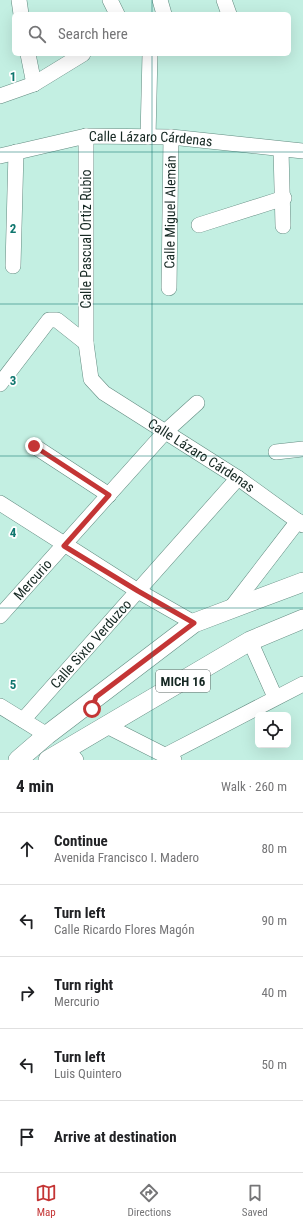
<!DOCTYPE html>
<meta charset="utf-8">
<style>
:root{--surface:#fff;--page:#f2f2f2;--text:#202124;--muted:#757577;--line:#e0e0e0;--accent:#c43535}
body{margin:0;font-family:"Roboto Condensed",sans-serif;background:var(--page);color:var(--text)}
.controls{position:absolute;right:12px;bottom:12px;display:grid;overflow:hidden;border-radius:6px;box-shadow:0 4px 16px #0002}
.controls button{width:36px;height:36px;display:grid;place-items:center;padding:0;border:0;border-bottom:1px solid var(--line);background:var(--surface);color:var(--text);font:20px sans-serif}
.stop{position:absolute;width:12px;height:12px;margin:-9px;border:3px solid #c43535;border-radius:50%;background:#fff}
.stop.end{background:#c43535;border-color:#fff;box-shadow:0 1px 4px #0008}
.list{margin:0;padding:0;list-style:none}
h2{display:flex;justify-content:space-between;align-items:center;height:52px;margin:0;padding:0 16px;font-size:17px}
h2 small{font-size:13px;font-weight:400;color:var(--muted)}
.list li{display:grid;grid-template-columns:26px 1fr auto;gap:12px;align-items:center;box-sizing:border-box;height:72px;padding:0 16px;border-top:1px solid var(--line)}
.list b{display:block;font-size:15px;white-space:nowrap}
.list p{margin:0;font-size:13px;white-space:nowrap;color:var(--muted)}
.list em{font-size:13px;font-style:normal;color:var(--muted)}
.icon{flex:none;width:22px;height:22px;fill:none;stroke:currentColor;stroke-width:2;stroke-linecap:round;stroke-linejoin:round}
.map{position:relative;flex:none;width:303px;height:760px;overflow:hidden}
.search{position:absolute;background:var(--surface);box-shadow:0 4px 16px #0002;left:12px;right:12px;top:12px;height:44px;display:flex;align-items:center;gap:10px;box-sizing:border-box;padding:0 14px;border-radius:6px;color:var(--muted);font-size:15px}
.sheet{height:412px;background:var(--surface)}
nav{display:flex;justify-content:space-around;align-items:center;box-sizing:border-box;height:56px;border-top:1px solid var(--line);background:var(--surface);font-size:11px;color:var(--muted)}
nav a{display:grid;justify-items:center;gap:2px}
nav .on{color:var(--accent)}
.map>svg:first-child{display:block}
</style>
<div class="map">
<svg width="303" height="760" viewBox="0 0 303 760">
<rect width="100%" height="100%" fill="#c3efe2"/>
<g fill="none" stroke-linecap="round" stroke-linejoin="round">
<defs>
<g id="minor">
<path d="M19,0L21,14"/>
<path d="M110,0L117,14"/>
<path d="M160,0L164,14"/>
<path d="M224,0L229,14"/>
<path d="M28,54L34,84"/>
<path d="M0,96L34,84L83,54"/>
<path id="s1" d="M86,136V343L91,379L104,393L238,478L303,525"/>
<path d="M148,137L150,54"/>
<path d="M281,150L283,226"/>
<path id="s2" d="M0,156L86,136L171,137L303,151"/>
<path d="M199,225L284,198"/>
<path d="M13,266L16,152"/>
<path id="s3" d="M169,288L171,137"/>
<path d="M0,384L49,320H57L86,343"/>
<path d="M34,446L109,495"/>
<path d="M276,452L303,449"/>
<path d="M0,503L138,591L194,623"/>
<path d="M231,608L298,521"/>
<path id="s4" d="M0,616L165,432L197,403"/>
<path d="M250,641L275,697"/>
<path d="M0,706L47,735"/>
<path id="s5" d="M23,720L238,478"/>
<path d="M107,726L174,760"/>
<path d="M67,749L76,760"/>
<path d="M166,755L303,684"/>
</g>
<path id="major" d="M18,760L47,735L194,623L303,582
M48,760L250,641L303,619"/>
</defs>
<use href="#minor" stroke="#628b80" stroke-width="16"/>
<use href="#major" stroke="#628b80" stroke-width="20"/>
<use href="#minor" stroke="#fff" stroke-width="15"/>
<use href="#major" stroke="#fff" stroke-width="19"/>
</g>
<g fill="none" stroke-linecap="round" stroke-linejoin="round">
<path stroke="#c43535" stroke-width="5" d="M34,446L109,495L64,546L138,591L194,623L96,697L92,709"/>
</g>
<path fill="none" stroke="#0f766e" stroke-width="1" stroke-opacity="0.55" d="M152,0V14M152,54V760M0,152H303M0,304H303M0,456H303M0,608H303"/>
<g text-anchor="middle" stroke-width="3.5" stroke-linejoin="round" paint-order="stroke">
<rect fill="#fff" stroke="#5c6865" stroke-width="1" x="156" y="670" width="54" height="22" rx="3"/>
<g font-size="13" font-weight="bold" fill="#162823">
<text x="183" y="686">MICH 16</text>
</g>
<g font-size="14" fill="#162823" stroke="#fff">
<text dy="5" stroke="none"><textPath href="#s2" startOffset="153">Calle Lázaro Cárdenas</textPath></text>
<text dy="5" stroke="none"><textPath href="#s3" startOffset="76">Calle Miguel Alemán</textPath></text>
<text transform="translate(86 239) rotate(-90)" y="5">Calle Pascual Ortiz Rubio</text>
<text dy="5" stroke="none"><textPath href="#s1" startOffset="378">Calle Lázaro Cárdenas</textPath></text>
<text dy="5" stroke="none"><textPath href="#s4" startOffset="49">Mercurio</textPath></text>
<text dy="5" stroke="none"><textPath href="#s5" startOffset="102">Calle Sixto Verduzco</textPath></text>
</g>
</g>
<g font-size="13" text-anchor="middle" font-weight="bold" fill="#0f766e" stroke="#fff" stroke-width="3.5" stroke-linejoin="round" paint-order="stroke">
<text x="13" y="81">1</text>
<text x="13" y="233">2</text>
<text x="13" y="385">3</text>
<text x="13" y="537">4</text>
<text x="13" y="689">5</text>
</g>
</svg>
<div class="controls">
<button><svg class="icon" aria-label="locate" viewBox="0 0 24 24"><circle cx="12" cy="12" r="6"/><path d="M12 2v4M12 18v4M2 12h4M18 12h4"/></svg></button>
</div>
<div class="stop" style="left:92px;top:709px"></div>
<div class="stop end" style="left:34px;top:446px"></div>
<div class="search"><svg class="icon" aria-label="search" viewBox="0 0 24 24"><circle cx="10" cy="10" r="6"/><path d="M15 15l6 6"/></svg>Search here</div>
</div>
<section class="sheet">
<h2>4 min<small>Walk · 260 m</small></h2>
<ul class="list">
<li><svg class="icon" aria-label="ahead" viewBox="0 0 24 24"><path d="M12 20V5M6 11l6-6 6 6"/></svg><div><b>Continue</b><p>Avenida Francisco I. Madero</p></div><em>80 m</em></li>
<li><svg class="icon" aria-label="left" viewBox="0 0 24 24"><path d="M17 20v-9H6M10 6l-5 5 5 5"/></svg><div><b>Turn left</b><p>Calle Ricardo Flores Magón</p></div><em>90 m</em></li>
<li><svg class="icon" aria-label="right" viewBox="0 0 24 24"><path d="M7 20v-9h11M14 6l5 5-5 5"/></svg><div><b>Turn right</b><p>Mercurio</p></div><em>40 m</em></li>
<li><svg class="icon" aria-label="left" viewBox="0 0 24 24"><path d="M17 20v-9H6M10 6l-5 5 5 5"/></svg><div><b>Turn left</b><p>Luis Quintero</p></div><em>50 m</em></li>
<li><svg class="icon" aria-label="arrive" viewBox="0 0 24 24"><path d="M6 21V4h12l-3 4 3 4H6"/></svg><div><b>Arrive at destination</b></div></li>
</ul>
</section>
<nav>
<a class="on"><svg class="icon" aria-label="map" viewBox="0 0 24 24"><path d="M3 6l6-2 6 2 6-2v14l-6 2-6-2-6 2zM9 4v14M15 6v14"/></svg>Map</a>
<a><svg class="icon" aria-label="directions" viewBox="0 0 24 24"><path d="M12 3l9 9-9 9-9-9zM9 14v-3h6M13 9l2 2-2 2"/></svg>Directions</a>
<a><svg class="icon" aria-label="saved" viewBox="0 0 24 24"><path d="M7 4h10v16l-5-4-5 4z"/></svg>Saved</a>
</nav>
